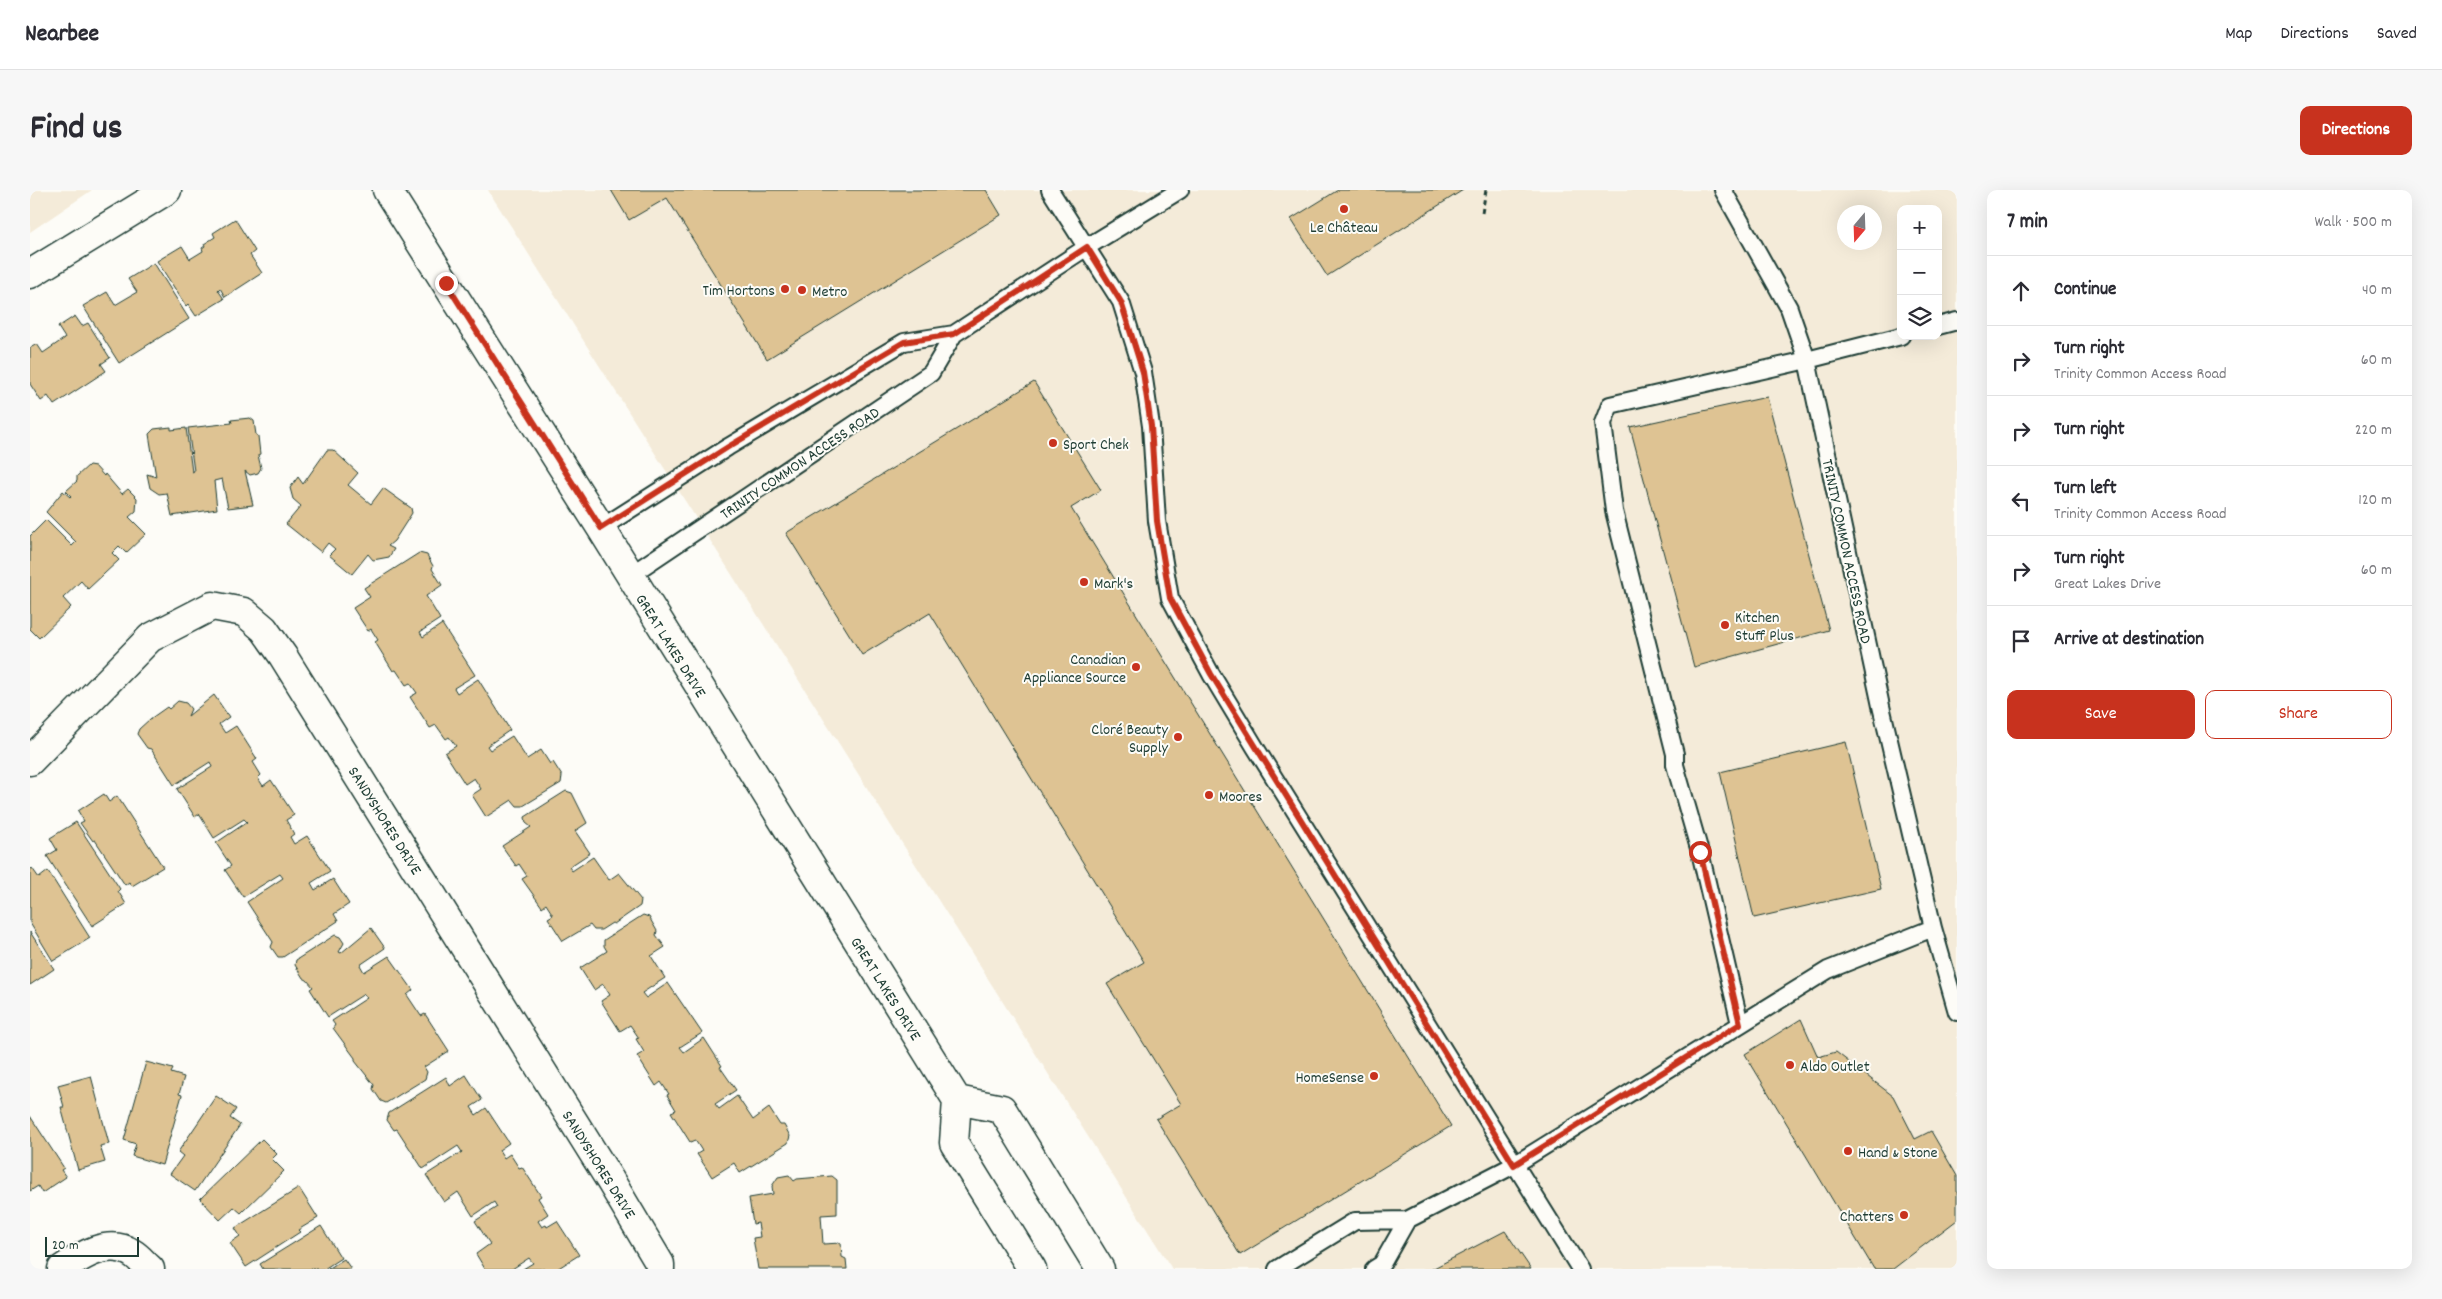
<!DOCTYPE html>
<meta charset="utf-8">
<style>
:root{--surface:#fff;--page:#f7f7f7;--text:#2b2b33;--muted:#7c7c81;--line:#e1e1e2;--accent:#c8321e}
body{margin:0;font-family:Dekko,sans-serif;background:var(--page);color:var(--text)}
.controls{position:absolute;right:15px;top:15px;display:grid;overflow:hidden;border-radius:10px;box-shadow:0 5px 20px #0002}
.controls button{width:45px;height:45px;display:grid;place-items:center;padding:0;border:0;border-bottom:1px solid var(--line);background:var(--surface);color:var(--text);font:25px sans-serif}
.compass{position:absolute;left:1807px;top:15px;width:45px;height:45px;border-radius:50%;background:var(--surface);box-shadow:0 5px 20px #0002;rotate:199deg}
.scale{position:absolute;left:15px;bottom:12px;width:94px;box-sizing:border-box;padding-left:5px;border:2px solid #1f3d34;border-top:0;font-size:14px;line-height:18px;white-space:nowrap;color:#1f3d34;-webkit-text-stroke:4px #fdfcf7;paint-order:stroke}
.stop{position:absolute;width:15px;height:15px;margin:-11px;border:4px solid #c8321e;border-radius:50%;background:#fff}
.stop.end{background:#c8321e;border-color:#fff;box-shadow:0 1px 5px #0008}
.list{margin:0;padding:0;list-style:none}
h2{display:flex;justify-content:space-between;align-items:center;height:65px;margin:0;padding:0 20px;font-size:21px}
h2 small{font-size:16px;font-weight:400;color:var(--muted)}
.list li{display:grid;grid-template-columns:32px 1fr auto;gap:15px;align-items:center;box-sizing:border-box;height:70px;padding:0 20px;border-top:1px solid var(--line)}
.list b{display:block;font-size:19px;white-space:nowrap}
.list p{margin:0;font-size:16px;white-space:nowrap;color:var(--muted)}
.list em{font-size:16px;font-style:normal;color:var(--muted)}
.actions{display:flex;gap:10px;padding:15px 20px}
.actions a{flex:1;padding:11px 0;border:1px solid var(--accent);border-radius:10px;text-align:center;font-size:18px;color:var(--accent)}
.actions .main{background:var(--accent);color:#fff}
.icon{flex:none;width:28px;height:28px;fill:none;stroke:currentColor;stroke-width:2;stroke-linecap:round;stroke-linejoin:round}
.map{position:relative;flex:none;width:1927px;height:1079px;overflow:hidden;border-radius:10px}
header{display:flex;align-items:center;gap:30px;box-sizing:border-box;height:70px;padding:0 25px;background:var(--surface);border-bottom:1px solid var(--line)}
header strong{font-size:24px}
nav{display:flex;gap:28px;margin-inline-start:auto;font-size:18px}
.intro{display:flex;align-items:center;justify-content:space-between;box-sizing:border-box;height:120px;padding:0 30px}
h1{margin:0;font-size:35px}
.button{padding:12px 22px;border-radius:10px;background:var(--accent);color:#fff;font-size:18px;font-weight:700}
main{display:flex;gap:30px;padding:0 30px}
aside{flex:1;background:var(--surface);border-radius:10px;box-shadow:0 5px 20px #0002}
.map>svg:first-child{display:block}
</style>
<header>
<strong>Nearbee</strong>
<nav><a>Map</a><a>Directions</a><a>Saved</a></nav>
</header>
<div class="intro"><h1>Find us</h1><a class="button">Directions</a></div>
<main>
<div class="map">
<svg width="1927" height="1079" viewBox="0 0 1927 1079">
<rect width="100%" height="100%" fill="#fdfcf7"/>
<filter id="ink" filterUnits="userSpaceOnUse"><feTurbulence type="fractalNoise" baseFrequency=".02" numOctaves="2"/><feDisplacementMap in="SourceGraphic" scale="10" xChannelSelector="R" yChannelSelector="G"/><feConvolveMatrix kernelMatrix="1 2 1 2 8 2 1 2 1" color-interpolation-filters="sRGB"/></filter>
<g filter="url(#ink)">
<path fill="#f4ebd9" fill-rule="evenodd" d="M0,0H62L0,42Z
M458,0H1927V1079H1142ZM1871,19H1908V146H1871ZM1814,22H1844V52H1814Z"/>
<path fill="#dec393" stroke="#1f3d34" d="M581,0H956L971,25L737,169L637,8L599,30Z
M1308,0H1433L1297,86L1261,29Z
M205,29L225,61L220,65L232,83L195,107L190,98L188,100L194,109L166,126L158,114L156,116L127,71L152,56L160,69L173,61L172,58L175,56L174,54L185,47L183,43Z
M124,73L159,129L89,173L53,116L77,102L85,115L107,102L98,89Z
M45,126L52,136L58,133L80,168L71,174L76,181L24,215L18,206L11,211L0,194V158L7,154L13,163L35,148L28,137Z
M1004,192L1071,300L1041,318L1421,936L1210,1065L1126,929L1151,914L1077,794L1114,772L900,423L832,465L756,343Z
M1737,207L1799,440L1664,477L1600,237Z
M220,228L224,231L226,245L228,246L230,264L228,265L231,278L228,283L220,285L215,281L223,315L198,318L192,289L184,291L187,319L142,326L137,303L129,304L120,298L117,284L126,287L119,244L124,239L141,237V240L156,238L162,282L164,281L158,238L202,233L201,230Z
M297,260H303L328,283L318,295L341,314L353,298L381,318L382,323L364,351L358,356L364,359L359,367L343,370L338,364L322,384L299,365L305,359L298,353L291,362L256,334L271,316L263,309L260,298L268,287L273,294Z
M59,275L65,276L74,286L75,284L92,304L98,299L107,308L106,321L99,327L116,344L96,363L89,356L82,363L89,370L58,399L51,391L33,408L41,417L9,448L0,439V346L16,330L42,356L46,352L16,322L33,301L40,307L41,306L36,301L47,291V286Z
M389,363L397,365L403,376L402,379L412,395L396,406L410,429L390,442L393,447L412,434L445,485L424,498L427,503L448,489L480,540L457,556L460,560L482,546L497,569L511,560L520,574L523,572L532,586L531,593L493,616H487L482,610L456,627L442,605L451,599L444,588L435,594L415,563L426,556L419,547L416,549L406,535L400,538L380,507L387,503L380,493L376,495L366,480L363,481L345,452L348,450L341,439L338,441L323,418L340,407L334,398Z
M184,505L199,527L189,534L195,543L206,536L227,569L223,572L231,585L228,588L233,596L241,590L264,625L256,630L264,644L260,647L264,654L277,646L300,681L281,693L285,700L303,689L319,714L304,724L308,731L253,767H248L241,757L243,752L217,712L253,688L250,684L213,707L195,680L201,676L186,653L217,632L214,629L184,648L169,624L165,627L147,599L182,577L180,572L144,595L121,559L117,558L107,544L109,539L120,529L137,517L139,519L148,511L156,513L161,519L158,526Z
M1816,552L1851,699L1724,728L1690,582Z
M536,601L542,603L557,633L545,641L560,663L539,677L542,681L563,667L579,690L589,683L611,710L610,716L584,734L582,733L571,740H564L560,735L533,751L518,728L523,725L516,714L512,717L492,689L497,686L489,674L486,676L472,656L501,637L496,633L495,627Z
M74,604L79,612L87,606L133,677L102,696L99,692L95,695L65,650L63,651L50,633L54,631L48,621Z
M46,632L90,699L88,701L96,714L62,736L17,666L27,660L20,648Z
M2,678L9,688L18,681L60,748L23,771L0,733V680Z
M613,725L619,727L627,741L626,745L635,757L621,766L635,788L612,803L616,808L638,793L672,843L650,857L654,862L674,848L692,876L690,877L706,900L685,914L689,919L707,906L723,930L739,918L750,935H754L760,946L758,953L710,983L704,973L682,987L667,964L672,961L665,950L660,952L641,922L646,920L637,905L639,904L631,892L626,896L607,866L614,862L606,849L609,848L600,835L590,841L571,811L580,805L573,794L564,800L550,778L577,761L574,756V750Z
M341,738L355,758L330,775L334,782L359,766L383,800L377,805L391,826L395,824L419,861L394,877L397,882L395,889L356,913L351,911L343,899L344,895L325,871V868L303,838L305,835L302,831L337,808L334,804L298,827L280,799L283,797L277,790L273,788L265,775L266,770L305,745L310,747L314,753L309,762L311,763Z
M0,742L24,779L0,795Z
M1771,829L1788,867L1806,862L1863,906L1885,949L1901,941L1927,986V1030L1863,1079H1844L1715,864Z
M116,872L143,879L141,883L154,887L149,904L152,905L132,975L102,966L106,954L94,950Z
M436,885L452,910L441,917L446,925L456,918L479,953L469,960L474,968L480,964L489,978L492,977L511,1006L508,1008L518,1024L508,1031L512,1037L516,1035L517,1037L527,1031L549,1065L527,1079H493L503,1073L499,1068L482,1079H455L446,1064L460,1054L445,1031L467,1017L464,1012L443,1026L428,1002L414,1012L396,985L432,962L428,956L393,979L367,939L364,940L357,930L359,923L416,887L420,896Z
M61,886L79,954L70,956L75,972L48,980L31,917H34L28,895Z
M186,906L206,919L200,928L210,935L165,1001L140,984L153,966L148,962Z
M0,926L34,978L31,980L36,987L12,1003L8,996L0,1001Z
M232,949L247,964L242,969L254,981L211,1023L204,1017L190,1030L170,1009Z
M759,985L764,991L767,989L802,986L807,990V1024L791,1025L793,1054L811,1053L812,1067L816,1069L817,1079H728L723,1048L730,1047L728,1033L723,1034L719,1008L743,1004L742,996L748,987Z
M269,998L288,1028L268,1040L270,1042L216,1077L200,1053L210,1046L205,1038Z
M291,1036L311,1068L294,1079H233L230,1074Z
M1475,1041L1501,1079H1402Z
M314,1069L321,1079H298Z"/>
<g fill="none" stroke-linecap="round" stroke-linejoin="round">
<defs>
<path id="service" d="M1020,0L1091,112L1113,182L1121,236L1127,331L1140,408L1181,484L1225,557L1550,1079
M1908,136L1927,131
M571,338L698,257L874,152L924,144L1057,57L1150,0
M599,386L901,183L924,144
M1903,738L1927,822
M1710,834L1670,662L1645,575V564L1584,321L1573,233L1580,215L1777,170L1871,146
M1247,1079L1325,1031L1377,1030L1484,975L1798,780L1903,738L1851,516L1777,170L1759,118L1693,0
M1344,1079L1352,1074L1377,1030"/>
<path id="minor" d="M0,84L137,0
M0,571L120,448L182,416L214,422L234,439L253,466L580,990L630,1074V1079
M32,1079C51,1066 78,1048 102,1063C109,1067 114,1074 120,1079"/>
<path id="tertiary" d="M357,0L571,338L927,910L924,953L1002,1079
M927,910L972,919L1070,1079"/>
</defs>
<use href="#service" stroke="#1f3d34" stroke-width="20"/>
<use href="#minor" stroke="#1f3d34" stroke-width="31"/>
<use href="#tertiary" stroke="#1f3d34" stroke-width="31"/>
<path stroke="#1f3d34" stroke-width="3" stroke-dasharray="5 4" stroke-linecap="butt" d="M1452,23L1456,0"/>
<use href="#service" stroke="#fdfcf7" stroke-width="16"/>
<use href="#minor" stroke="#fdfcf7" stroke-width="28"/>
<use href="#tertiary" stroke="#fdfcf7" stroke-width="28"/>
</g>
</g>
<g fill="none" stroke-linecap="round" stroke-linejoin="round" filter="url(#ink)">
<path stroke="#c8321e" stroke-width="6" d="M416,93L571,338L698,257L874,152L924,144L1057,57L1091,112L1113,182L1121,236L1127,331L1140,408L1181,484L1484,975L1710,834L1670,662"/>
</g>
<g fill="#c8321e" stroke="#fdfcf7" stroke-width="2">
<circle cx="1314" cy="19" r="5"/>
<circle cx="755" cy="99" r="5"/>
<circle cx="772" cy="100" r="5"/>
<circle cx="1023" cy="253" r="5"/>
<circle cx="1054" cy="392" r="5"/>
<circle cx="1695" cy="435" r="5"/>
<circle cx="1106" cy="477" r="5"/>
<circle cx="1148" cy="547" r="5"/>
<circle cx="1179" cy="605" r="5"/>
<circle cx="1760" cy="875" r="5"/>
<circle cx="1344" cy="886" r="5"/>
<circle cx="1818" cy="961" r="5"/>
<circle cx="1874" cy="1025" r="5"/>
</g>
<g text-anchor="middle" stroke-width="4" stroke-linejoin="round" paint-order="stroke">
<g font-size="16" fill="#1f3d34" stroke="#fdfcf7" text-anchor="start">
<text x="1314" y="42" text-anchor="middle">Le Château</text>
<text x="745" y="105" text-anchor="end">Tim Hortons</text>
<text x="782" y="106">Metro</text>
<text x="1033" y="259">Sport Chek</text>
<text x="1064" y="398">Mark's</text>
<text x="1705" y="432">Kitchen<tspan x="1705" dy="18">Stuff Plus</tspan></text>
<text x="1096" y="474" text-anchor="end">Canadian<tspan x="1096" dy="18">Appliance Source</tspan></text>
<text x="1138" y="544" text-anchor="end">Cloré Beauty<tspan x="1138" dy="18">Supply</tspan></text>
<text x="1189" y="611">Moores</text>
<text x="1770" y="881">Aldo Outlet</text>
<text x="1334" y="892" text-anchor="end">HomeSense</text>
<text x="1828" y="967">Hand &amp; Stone</text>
<text x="1864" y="1031" text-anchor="end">Chatters</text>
</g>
<g font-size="16" fill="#1f3d34" stroke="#fdfcf7">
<text transform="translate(769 272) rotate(-34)" y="6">TRINITY COMMON ACCESS ROAD</text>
<text transform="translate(1818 361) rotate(78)" y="6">TRINITY COMMON ACCESS ROAD</text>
<text transform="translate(642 455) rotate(58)" y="6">GREAT LAKES DRIVE</text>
<text transform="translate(356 630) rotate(58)" y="6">SANDYSHORES DRIVE</text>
<text transform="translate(857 798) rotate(58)" y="6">GREAT LAKES DRIVE</text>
<text transform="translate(570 974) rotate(58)" y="6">SANDYSHORES DRIVE</text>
</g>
</g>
</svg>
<div class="controls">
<button>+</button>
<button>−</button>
<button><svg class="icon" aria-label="layers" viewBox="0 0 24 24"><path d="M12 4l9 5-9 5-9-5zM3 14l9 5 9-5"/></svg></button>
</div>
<svg class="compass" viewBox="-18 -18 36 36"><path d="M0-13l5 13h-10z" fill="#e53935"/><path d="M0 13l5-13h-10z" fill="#7c7c81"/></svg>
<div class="scale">20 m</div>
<div class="stop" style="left:1670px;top:662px"></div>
<div class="stop end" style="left:416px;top:93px"></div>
</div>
<aside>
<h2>7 min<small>Walk · 500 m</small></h2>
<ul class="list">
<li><svg class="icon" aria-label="ahead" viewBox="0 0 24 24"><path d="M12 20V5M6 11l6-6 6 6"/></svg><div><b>Continue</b></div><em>40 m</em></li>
<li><svg class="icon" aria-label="right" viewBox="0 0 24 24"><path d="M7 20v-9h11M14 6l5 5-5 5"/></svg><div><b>Turn right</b><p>Trinity Common Access Road</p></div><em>60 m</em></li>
<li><svg class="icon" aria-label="right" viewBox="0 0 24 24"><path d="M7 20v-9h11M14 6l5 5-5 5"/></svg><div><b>Turn right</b></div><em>220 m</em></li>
<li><svg class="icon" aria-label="left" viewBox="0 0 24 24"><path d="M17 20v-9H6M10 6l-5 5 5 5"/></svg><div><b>Turn left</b><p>Trinity Common Access Road</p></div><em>120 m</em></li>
<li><svg class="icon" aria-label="right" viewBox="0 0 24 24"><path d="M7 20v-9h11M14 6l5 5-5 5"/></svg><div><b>Turn right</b><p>Great Lakes Drive</p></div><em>60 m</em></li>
<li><svg class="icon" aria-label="arrive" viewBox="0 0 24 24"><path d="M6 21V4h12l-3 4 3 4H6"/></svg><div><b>Arrive at destination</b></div></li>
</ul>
<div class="actions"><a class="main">Save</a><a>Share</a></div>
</aside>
</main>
